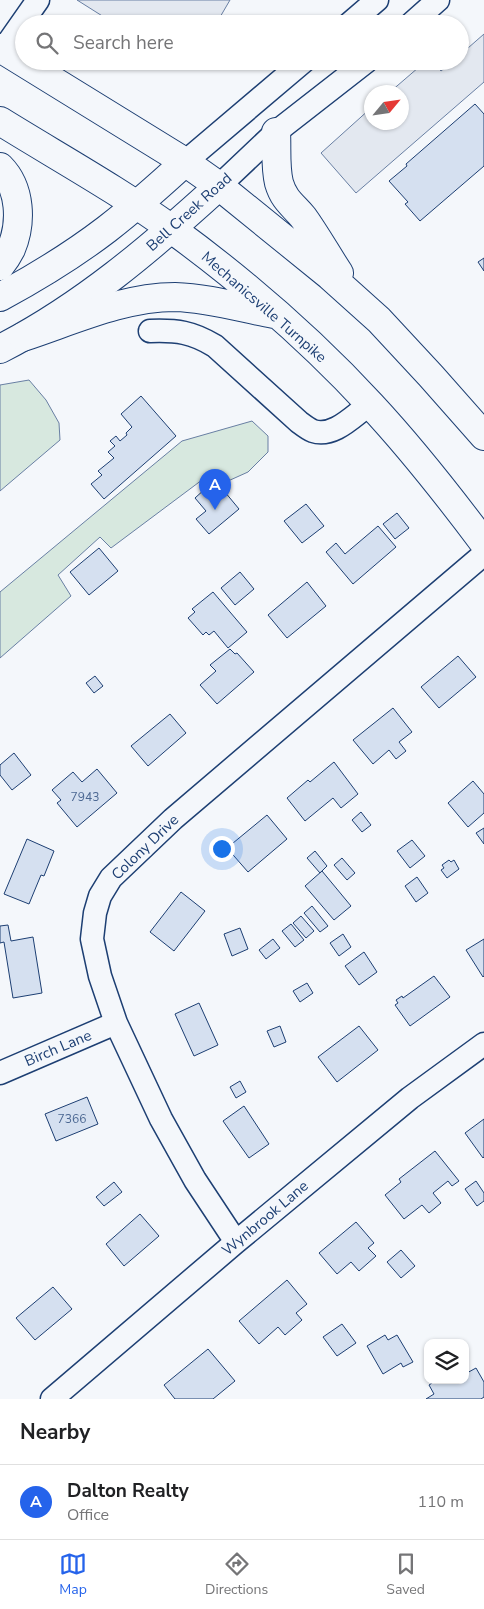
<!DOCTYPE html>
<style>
:root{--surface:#fff;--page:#f6f6f6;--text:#202124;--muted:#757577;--line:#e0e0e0;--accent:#2563eb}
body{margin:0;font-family:"Nunito Sans",sans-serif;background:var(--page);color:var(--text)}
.controls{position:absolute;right:15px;bottom:15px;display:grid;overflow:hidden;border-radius:10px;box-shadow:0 1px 4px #0004}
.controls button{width:45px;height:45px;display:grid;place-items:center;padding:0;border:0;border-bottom:1px solid var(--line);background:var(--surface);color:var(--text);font:25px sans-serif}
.compass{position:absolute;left:364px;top:85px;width:45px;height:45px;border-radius:50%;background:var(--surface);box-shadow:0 1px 4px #0004;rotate:61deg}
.you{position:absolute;left:221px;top:848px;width:18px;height:18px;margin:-12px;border:4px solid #fff;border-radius:50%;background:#1a73e8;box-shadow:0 0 0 8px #1a73e833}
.badge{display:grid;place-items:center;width:32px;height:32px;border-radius:50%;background:var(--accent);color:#fff;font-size:16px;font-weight:700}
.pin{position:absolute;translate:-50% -41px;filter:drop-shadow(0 1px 2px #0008)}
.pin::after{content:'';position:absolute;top:26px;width:18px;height:15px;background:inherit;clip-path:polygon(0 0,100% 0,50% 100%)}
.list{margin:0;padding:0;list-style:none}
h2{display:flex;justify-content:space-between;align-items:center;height:65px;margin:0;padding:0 20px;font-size:21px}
h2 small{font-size:16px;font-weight:400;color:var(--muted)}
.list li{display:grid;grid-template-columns:32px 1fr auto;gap:15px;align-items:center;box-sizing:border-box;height:75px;padding:0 20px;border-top:1px solid var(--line)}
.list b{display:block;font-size:19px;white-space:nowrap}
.list p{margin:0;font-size:16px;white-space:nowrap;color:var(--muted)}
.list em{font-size:16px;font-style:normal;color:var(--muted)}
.icon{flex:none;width:28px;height:28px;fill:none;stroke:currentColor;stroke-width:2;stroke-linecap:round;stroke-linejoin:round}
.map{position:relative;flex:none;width:484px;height:1399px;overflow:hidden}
.search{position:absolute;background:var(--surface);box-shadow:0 1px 4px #0004;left:15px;right:15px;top:15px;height:55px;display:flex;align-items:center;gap:12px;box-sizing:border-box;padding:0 18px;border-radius:28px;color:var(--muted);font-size:19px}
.sheet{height:140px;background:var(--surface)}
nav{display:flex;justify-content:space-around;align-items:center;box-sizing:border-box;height:70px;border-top:1px solid var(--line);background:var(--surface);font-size:14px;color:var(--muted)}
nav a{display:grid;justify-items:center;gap:2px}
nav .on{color:var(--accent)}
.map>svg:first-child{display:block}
</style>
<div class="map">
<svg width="484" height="1399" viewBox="0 0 484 1399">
<rect width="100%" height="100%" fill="#f4f7fb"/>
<path fill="#d7e8df" stroke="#687fa3" d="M29,380L46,400L59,423L60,440L0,491V385Z
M252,421L268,436V452L248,472L228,481L214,471L111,548L100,537L58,575L71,596L0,658V592L182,441Z"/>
<path fill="#e3e8f0" stroke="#687fa3" d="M77,0H230L216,24H115Z
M484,34V82L356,193L321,153L371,108L372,122H402V92H390L426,61H432L441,71L453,61H460V55Z"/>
<path fill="#d5e0f0" stroke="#1d3f73" d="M475,104L484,114V166L420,221L405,204L408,202L389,181L407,166L406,164Z
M484,258V271L478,262Z
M141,396L176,436L104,499L91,484L102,475L98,471L114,458L108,452L115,446L110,441L116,436L120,441L127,435L126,433L132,427L121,414Z
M215,480L239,509L209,534L196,519L206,511L195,498Z
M306,504L324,526L302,543L284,521Z
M397,513L409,528L395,539L383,524Z
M378,526L396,547L353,584L326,552L336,543L345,554Z
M99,548L118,571L89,595L70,572Z
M240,572L254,589L235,605L221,588Z
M307,582L326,606L287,638L268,615Z
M213,592L247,632L228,648L214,631L209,635L206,632L203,635L188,618L195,612L192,609Z
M230,649L235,654L237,653L254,672L217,704L200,685L216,671L210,665Z
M458,656L476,677L439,708L421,687Z
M95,676L103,686L94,693L86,683Z
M393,708L412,732L399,742L406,751L396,759L389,750L373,764L353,740Z
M170,714L186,733L148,766L131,746Z
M14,753L31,775L12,790L0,775V765Z
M334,762L358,794L341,808L333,798L305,821L287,798L308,780L310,782Z
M97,769L117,793L77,827L57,803L61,800L52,790L73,772L82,782Z
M473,781L484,794V813L468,827L448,803Z
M361,812L371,825L362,832L352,820Z
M267,815L287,839L248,872L227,848Z
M484,828V844L476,833Z
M27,839L54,851L44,876L41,875L29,904L4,894Z
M412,840L425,856L410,868L397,851Z
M315,851L327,866L320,873L307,858Z
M342,858L355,873L347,880L334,865Z
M449,860L451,862L454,860L459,869L447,878L441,870L444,868L442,865Z
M322,871L351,906L334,920L305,886Z
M417,877L428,893L416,902L405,886Z
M181,892L205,911L174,951L150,932Z
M312,906L328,926L320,932L304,913Z
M301,916L314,931L306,938L293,923Z
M291,924L304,940L295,947L282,931Z
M8,925L11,941L33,937L42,993L13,998L4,942L0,943V926Z
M240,928L248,949L232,956L224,934Z
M343,934L351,947L339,956L330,943Z
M273,939L280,948L266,959L259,950Z
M484,939V976L483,977L466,950Z
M364,952L377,972L359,985L345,966Z
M434,976L450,997L410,1026L395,1005L398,1003L396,1000L402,996L403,998Z
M307,983L313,993L300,1002L293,991Z
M199,1003L218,1045L194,1056L175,1014Z
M280,1026L286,1042L274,1047L267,1031Z
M359,1026L378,1050L337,1082L318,1057Z
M240,1081L246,1092L236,1098L230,1087Z
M87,1097L98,1124L56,1141L45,1114Z
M244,1106L269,1144L249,1158L223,1121Z
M484,1119V1157L483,1158L465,1133Z
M435,1151L459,1181L452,1186L448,1181L433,1193L441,1203L429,1213L422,1205L404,1219L385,1195L401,1182L399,1179Z
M476,1181L484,1193V1201L477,1206L465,1189Z
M114,1182L122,1192L104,1206L96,1197Z
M140,1214L159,1236L124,1266L106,1244Z
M356,1222L374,1243L368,1248L376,1256L359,1271L351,1262L337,1274L319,1253Z
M401,1250L415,1266L401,1278L387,1262Z
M287,1280L307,1304L296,1313L302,1320L285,1335L278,1327L259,1344L239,1321Z
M53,1287L72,1309L35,1340L16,1318Z
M342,1324L356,1343L337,1356L323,1337Z
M385,1335L388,1340L397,1335L413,1362L403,1367L401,1363L383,1374L367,1346Z
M208,1349L235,1381L213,1399H175L164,1385Z
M476,1368L484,1382V1397L481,1399H426L434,1394L429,1385L437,1380H465V1374Z"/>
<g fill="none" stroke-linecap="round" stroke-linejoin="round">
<defs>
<path id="minor" d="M349,24L377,0
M411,24L438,0
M3,50L38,0
M185,162L304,61
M219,186L276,132L367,61
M150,331C177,330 192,332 215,346L299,422C303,425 308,429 313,431C334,438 354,415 370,404
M0,1073L116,1023
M236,1242L195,1180L161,1119L116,1023L100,976L92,939L95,913L100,896L111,878L173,819L484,554
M52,1399L236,1242L410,1098L484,1044"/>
<path id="major" d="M0,297C37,277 73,255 107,229C134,208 160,185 185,162
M0,349C82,307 151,248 219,186"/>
<path id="highway" d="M0,48L185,162L219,186L330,276L379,320L431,376L484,436
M0,121C58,157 118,190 173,230C244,282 312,341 371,405C412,449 448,495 484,543
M276,132C277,149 275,167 279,183C284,200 293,205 303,217C316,235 327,255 339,273
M0,167C21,188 22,223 11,249C8,255 4,261 0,266
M23,337C72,321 123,297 175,297C208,298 242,308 274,314"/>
</defs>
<use href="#minor" stroke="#1d3f73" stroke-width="25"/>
<use href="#major" stroke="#1d3f73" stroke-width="30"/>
<use href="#highway" stroke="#1d3f73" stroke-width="30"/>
<use href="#minor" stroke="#f4f7fb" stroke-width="22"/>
<use href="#major" stroke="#f4f7fb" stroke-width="28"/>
<use href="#highway" stroke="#f4f7fb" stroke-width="28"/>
</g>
<g text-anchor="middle" stroke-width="4" stroke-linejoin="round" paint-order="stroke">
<g font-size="12" fill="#4b6792">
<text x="85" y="801">7943</text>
<text x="72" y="1123">7366</text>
</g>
<g font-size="15" fill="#1d3f73" stroke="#f4f7fb">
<text transform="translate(189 212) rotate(-42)" y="5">Bell Creek Road</text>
<text transform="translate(264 307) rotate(41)" y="5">Mechanicsville Turnpike</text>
<text transform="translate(145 847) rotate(-44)" y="5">Colony Drive</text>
<text transform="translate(58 1048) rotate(-23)" y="5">Birch Lane</text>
<text transform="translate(265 1218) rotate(-40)" y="5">Wynbrook Lane</text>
</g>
</g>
</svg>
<div class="controls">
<button><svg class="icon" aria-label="layers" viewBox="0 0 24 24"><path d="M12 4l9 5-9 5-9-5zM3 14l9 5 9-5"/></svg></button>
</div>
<svg class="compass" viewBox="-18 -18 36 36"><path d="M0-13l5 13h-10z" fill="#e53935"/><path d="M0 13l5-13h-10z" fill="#757577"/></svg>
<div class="you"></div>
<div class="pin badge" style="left:215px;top:510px">A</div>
<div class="search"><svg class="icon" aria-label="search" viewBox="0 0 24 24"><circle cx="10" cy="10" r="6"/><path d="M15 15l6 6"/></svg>Search here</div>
</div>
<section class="sheet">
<h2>Nearby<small></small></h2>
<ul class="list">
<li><span class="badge">A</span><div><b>Dalton Realty</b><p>Office</p></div><em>110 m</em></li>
</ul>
</section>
<nav>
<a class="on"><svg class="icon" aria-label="map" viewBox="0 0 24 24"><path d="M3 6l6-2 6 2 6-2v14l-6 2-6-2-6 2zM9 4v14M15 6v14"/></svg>Map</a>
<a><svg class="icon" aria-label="directions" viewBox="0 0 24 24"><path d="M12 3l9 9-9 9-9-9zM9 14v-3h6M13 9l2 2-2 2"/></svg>Directions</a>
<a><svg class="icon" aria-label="saved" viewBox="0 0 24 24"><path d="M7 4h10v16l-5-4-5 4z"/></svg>Saved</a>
</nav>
